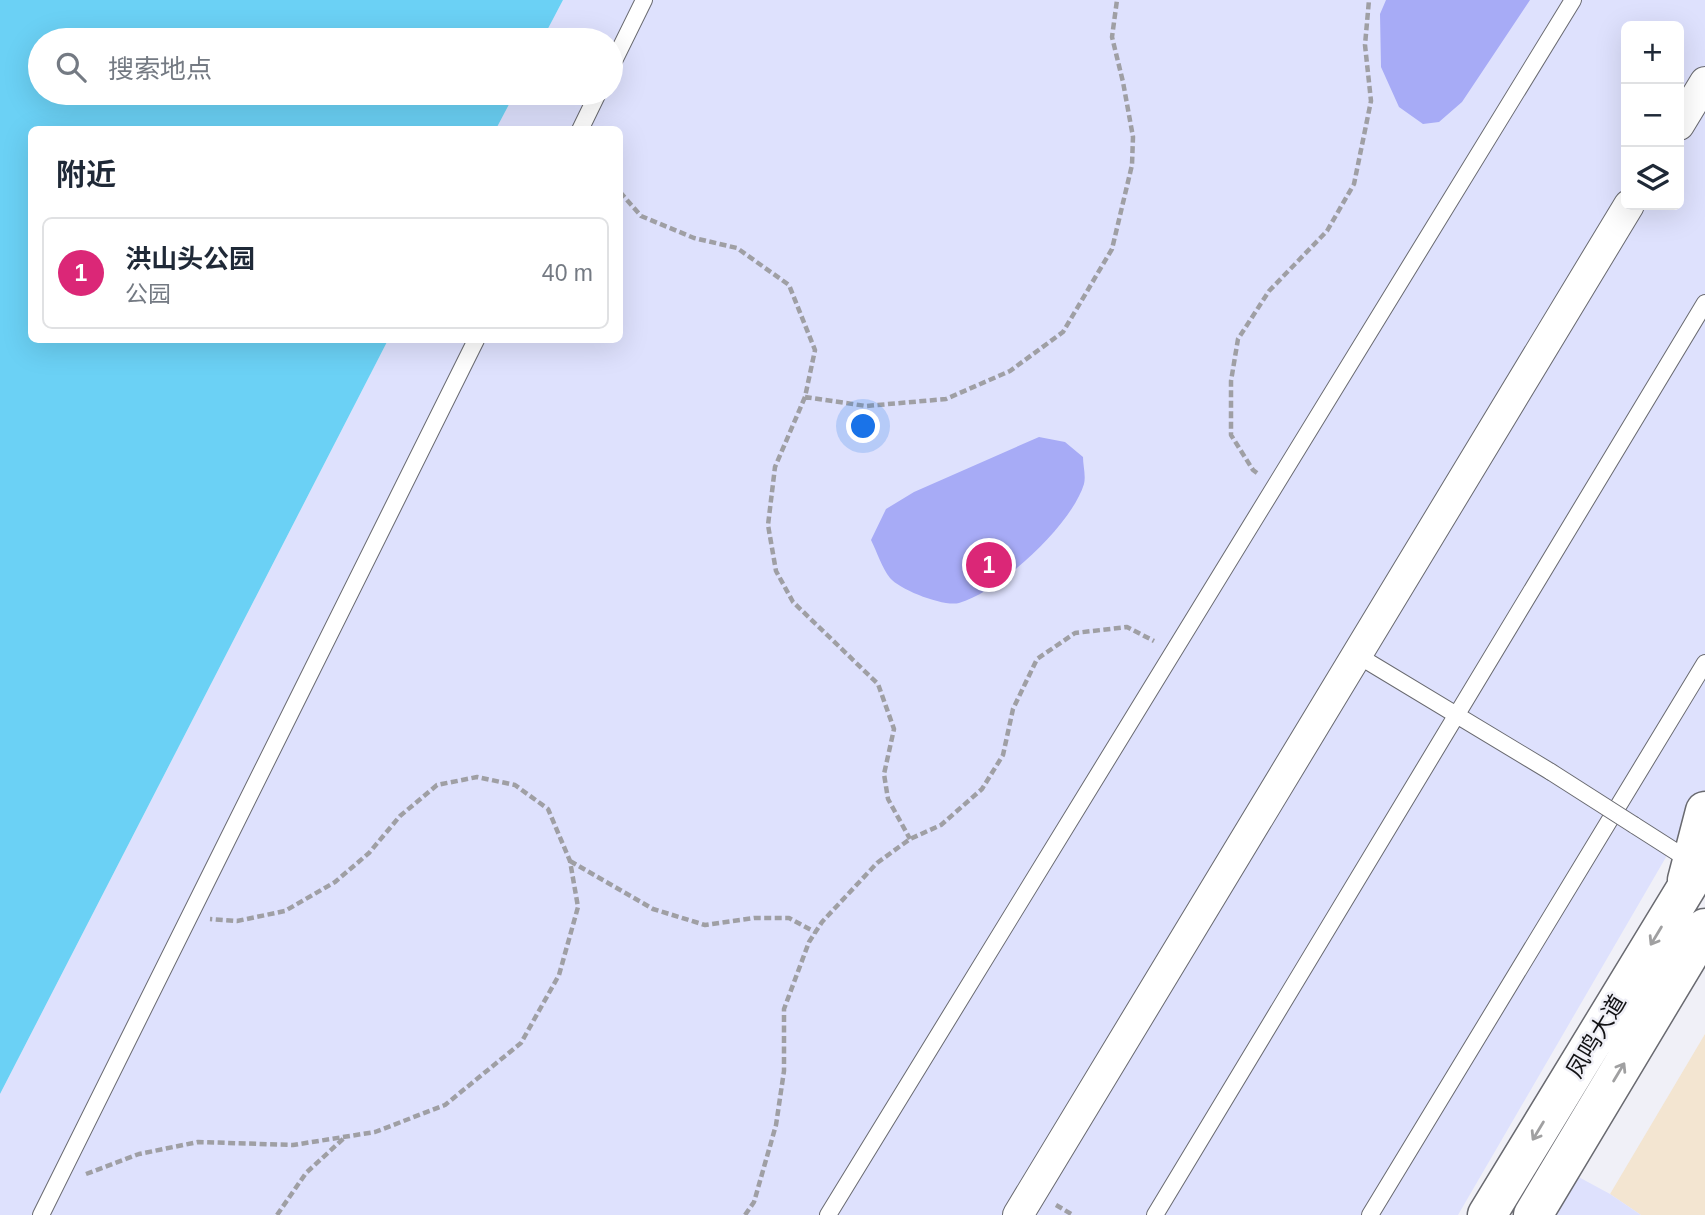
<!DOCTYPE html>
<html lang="zh">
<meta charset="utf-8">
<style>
:root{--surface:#fff;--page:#f6f6f7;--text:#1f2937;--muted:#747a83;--line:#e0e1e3;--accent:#db2777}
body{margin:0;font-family:Helvetica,"Noto Sans SC",sans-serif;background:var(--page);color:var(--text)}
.controls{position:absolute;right:21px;top:21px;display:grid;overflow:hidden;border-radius:10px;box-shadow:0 7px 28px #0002}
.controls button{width:63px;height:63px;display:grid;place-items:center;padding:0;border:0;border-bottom:2px solid var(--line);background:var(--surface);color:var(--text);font:35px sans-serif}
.you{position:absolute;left:864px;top:427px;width:24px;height:24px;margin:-18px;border:5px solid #fff;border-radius:50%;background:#1a73e8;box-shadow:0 0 0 10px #1a73e833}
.badge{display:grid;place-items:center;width:46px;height:46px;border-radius:50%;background:var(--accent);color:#fff;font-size:23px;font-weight:700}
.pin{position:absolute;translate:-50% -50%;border:4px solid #fff;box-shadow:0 2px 7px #0006}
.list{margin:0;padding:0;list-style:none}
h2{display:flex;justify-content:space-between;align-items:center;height:91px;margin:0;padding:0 28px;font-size:30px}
h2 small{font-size:23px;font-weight:400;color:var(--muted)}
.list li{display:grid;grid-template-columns:46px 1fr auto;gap:21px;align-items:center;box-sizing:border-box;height:112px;margin:0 14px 14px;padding:0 14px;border:2px solid var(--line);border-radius:10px}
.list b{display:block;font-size:26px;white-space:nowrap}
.list p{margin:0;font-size:23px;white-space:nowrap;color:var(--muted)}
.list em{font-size:23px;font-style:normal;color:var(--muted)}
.icon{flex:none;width:38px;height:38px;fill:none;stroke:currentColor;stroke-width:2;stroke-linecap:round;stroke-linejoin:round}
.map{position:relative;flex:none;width:1705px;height:1215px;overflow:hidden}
.search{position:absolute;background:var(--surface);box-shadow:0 7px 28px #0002;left:28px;top:28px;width:595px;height:77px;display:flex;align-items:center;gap:18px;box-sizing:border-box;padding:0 24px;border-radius:38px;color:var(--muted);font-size:26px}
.panel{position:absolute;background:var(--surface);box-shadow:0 7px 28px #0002;left:28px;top:126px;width:595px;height:217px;border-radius:10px}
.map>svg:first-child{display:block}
</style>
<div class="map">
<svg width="1705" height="1215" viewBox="0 0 1705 1215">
<rect width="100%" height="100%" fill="#f0f0f7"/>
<path fill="#f3e5d1" d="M1705,1034V1215H1641L1610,1194Z"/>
<path fill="#dee1fd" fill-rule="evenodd" d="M563,0H1705V790L1458,1215H0V1094L388,340H620V130L496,129L515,93H611V40H542ZM1626,26H1679V205H1626Z
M1562,1168L1610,1194L1641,1215H1533Z"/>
<path fill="#a7abf6" d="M1386,0H1530L1462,102L1439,122L1423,124L1399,107L1381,67L1380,14Z
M1039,437L1065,442L1083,457C1083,465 1086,476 1084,484C1071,526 1000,591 959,603C944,607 900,590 890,578C882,568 877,552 871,540L886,509L914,492Z"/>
<path fill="#6bd1f5" d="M0,0H563L542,40H40V93H515L496,129L32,130V340H388L0,1094Z"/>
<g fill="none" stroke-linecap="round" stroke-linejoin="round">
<defs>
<path id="lane" d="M611,67L644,0
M580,130L598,93
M1357,655L1551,772
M1634,825L1692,862
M41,1215L476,340
M828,1215L1573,0
M1155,1215L1705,303
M1370,1215L1705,663"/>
<path id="street" d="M1679,125L1705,82
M1018,1215L1629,205"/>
<path id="secondary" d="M1687,880L1705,811
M1487,1215L1705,857
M1533,1215L1705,928"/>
</defs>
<use href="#lane" stroke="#696a70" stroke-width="18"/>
<use href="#street" stroke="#696a70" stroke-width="32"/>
<use href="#secondary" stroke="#696a70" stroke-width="41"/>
<path stroke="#9f9fa4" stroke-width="4.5" stroke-dasharray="7 3.5" stroke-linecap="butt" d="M620,192L641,216L694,238L737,248L789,285L815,350L805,397L866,406L946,399L1010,371L1063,332L1112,249L1132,165L1133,137L1123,82L1112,37L1117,0
M805,397L775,467L768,525L776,571L793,602L878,684L894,729L884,774L888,799L910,839
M1257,473L1253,470L1231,435V381L1238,339L1269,291L1327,231L1354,184L1371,101L1365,45L1369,0
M570,861L653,909L705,925L754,918H789L815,932
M86,1174L139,1154L198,1142L293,1145L375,1132L445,1105L521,1043L559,975L578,907L570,861L548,809L515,785L477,777L437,785L400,816L369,853L335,882L285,911L237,921L210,919
M1056,1205L1073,1215
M277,1215L306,1173L344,1138
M745,1215L754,1202L776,1125L784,1071V1009L809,942L822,922L877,863L910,839L941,825L982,789L1003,755L1013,709L1037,659L1075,633L1127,627L1154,641"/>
<use href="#lane" stroke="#fff" stroke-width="16"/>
<use href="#street" stroke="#fff" stroke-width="30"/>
<use href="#secondary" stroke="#fff" stroke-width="38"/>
<defs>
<path id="lane-bridge" d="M1551,772L1634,825"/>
</defs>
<use href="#lane-bridge" stroke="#696a70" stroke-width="18" stroke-linecap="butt"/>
<use href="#lane-bridge" stroke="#fff" stroke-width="16"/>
</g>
<defs><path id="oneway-shaft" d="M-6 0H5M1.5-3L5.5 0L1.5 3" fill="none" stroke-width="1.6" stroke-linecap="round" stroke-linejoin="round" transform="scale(1.75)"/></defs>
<g stroke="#a0a0a1">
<use href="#oneway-shaft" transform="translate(1656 936) rotate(121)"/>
<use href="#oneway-shaft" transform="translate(1619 1072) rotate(-59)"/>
<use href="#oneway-shaft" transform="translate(1538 1131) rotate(121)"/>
</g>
<g text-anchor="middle" stroke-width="5" stroke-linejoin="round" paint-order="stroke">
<g font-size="23" fill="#121214" stroke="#f0f0f7">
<text transform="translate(1596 1036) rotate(-59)" y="8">凤鸣大道</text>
</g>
</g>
</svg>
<div class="controls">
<button>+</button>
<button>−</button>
<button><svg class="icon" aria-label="layers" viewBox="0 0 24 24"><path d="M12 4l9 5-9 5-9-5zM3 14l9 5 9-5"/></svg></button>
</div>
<div class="you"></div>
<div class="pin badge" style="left:989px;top:565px">1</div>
<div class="search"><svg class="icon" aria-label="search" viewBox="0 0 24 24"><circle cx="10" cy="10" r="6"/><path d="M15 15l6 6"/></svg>搜索地点</div>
<section class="panel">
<h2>附近<small></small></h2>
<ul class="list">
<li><span class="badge">1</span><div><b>洪山头公园</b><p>公园</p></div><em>40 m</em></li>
</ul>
</section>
</div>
